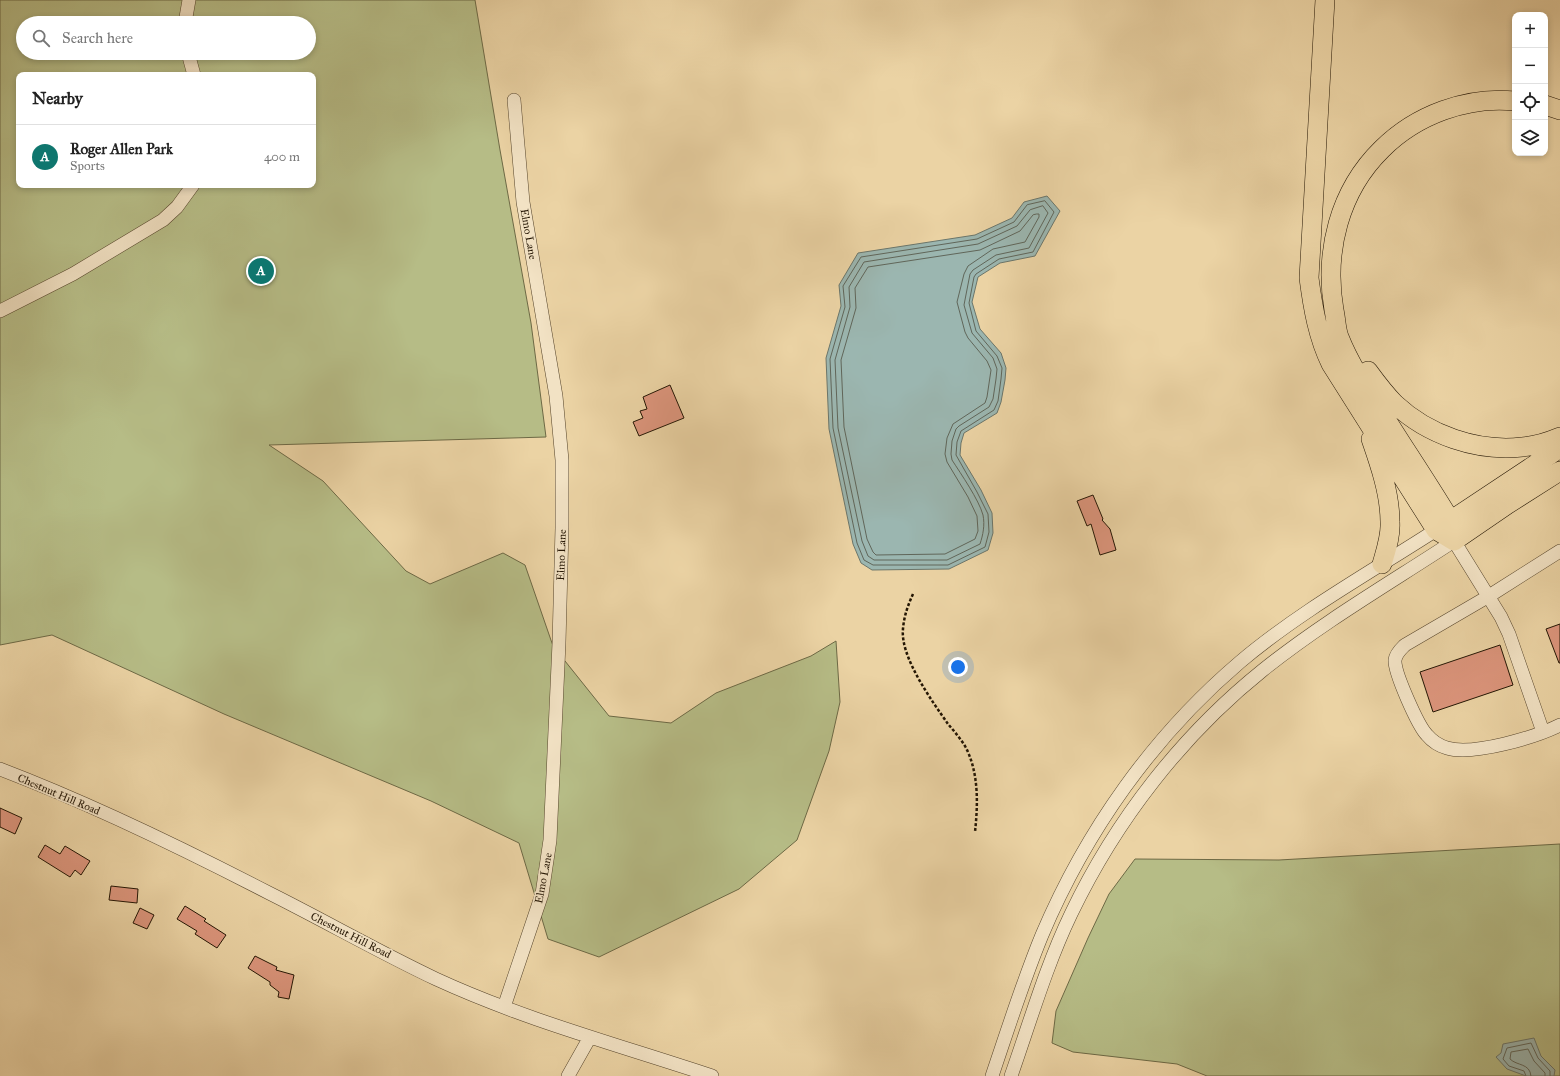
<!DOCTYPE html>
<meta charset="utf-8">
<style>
:root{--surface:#fff;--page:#f6f6f6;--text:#222;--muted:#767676;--line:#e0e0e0;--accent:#0f766e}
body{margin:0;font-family:"IM FELL Great Primer",serif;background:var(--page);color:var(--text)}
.controls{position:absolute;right:12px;top:12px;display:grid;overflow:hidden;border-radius:8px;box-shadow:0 2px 6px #0003}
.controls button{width:36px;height:36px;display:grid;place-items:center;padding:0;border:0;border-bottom:1px solid var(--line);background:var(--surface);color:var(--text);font:20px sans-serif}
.you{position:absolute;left:958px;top:667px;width:14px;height:14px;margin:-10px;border:3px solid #fff;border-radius:50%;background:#1a73e8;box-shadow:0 0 0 6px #1a73e833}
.badge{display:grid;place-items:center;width:26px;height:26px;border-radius:50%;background:var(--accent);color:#fff;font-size:13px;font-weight:700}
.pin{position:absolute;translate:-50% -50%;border:2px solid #fff;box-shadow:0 1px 4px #0006}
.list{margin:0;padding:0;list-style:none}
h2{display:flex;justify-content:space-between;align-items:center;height:52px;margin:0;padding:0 16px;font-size:17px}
h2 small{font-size:13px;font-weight:400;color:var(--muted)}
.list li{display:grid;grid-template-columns:26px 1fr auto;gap:12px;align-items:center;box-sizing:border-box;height:64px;padding:0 16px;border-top:1px solid var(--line)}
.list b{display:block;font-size:15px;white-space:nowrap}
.list p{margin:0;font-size:13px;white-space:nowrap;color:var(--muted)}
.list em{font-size:13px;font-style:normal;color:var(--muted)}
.icon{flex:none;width:22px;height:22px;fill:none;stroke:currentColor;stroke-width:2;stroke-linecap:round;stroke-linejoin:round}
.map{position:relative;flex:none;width:1560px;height:1076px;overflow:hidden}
.search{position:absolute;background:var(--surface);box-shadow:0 2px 6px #0003;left:16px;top:16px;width:300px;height:44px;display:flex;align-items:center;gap:10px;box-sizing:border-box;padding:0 14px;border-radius:22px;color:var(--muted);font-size:15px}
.panel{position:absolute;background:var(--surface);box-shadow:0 2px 6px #0003;left:16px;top:72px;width:300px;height:116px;border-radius:8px}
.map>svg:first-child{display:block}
</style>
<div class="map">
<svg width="1560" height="1076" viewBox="0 0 1560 1076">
<rect width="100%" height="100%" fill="#ebd3a4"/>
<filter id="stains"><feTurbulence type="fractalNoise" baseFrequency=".005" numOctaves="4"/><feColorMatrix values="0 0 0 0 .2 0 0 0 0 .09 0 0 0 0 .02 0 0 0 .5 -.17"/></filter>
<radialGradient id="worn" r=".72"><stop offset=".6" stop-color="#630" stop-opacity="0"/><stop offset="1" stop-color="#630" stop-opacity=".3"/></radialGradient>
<path fill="#b6bc86" stroke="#6d6945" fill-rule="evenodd" d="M0,0H475L500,150L531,323L546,437L269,445L323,481L406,571L430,584L503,553L525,565L553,646L609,716L671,723L716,693L811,656L836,641L840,702L829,751L797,840L739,889L599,957L548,939L519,843L431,801L224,714L52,635L0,645ZM23,23H309V53H23ZM19,75H313V185H19Z
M1560,844V1076H1207L1177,1064L1073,1052L1052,1043L1056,1011L1088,938L1109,894L1135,859L1279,860Z"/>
<path fill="#9bb6b0" stroke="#6b766b" d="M1047,196L1060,211L1035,256L1000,263L978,277L972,302L980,329L1001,353L1006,368L1005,380L1001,402L997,413L964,433L961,443L960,455L981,490L992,513L993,533L988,550L949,569L872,570L861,563L853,544L829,429L826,358L841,306L839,285L858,253L975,235L1012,218L1024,202Z
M1534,1038L1541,1056L1555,1070L1554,1076H1526L1507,1069L1496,1057L1501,1053L1503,1044Z"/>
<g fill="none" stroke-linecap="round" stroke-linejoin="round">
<path stroke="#60665a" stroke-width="1" d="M1045,201L1054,212L1033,252L999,259L976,274L974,277L969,303L976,331L997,356L1002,368L1001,379L998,401L994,410L961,431L957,442L956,455L977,492L988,514L989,532L985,547L948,565H873L864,560L857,543L833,428L830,359L845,307L843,286L861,257L977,239L1014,222L1027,205Z
M1043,206L1048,213L1029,248L996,255L973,270L970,274L964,305L972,333L993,358L997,369L996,379L993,399L989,407L959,426L956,429L952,441L951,454L952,460C961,474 979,500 983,515C985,525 983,535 980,544L947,560H874L868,556L862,541L838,428L835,360L850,307L849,287L864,262L978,244L1017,226L1030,210Z
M1037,214H1039V217L1025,242L993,249L968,266L964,274L957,302L965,332L968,338L987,361L991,370L987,397L985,403L953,424L947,438L945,454L947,462L968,497L977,516L978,531L975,539L945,554L876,555L873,552L867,539L844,427L841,360L856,308L855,288L868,267L980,250L1020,231L1033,215Z
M1526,1076L1524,1071L1509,1066L1503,1059L1507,1048L1531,1043L1538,1058L1550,1071V1076
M1531,1076C1530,1063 1517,1066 1510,1059L1511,1052L1528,1049L1534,1061L1545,1073V1076"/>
</g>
<path fill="#dc957c" stroke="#241604" d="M670,385L684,418L639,436L633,422L643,418L640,411L647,409L643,397Z
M1093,495L1103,519L1102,520L1110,529L1116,550L1100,555L1091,524L1087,526L1077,501Z
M1560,624V663H1559L1546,629Z
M1500,645L1513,685L1433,712L1420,672Z
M0,808L22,818L15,834L0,827Z
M45,845L60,854L65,846L90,861L81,875L75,870L70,877L38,857Z
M111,886L138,889L137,903L109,900Z
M185,906L206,919L204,921L226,935L217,948L195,934L197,931L177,919Z
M140,908L154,915L147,929L133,923Z
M255,956L277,967L276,970L294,975L289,999L278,997L279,992L270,985V982L248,968Z"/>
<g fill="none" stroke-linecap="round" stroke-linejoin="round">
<defs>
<path id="minor" d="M185,23L189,0
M188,53L194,75
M0,311L73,274L163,220L177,207L193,185
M1560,551L1489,596L1405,645C1401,649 1396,653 1395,660C1394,672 1418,726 1427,735C1432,741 1440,746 1447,748C1473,756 1536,737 1560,725
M0,769C92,804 182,848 269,893C325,921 379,952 436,979C525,1020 619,1045 712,1076
M504,1007L542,894L550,840L559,643L562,528V460L556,396L523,202L514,100
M568,1076L590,1037
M992,1076C1008,1029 1023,981 1042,935C1086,831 1153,736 1240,662C1299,612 1371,572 1436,530
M1011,1076C1030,1022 1046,966 1071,914C1116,820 1182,735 1263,670C1323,622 1390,583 1454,541L1501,617L1509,634L1543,732"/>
<path id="highway" d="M1325,0L1309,278C1313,309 1318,337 1331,364L1436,530L1454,541
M1545,105L1560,110
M1368,371C1376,382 1385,394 1395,404C1428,435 1477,452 1522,447C1535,446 1548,442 1560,437
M1371,439C1380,465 1390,494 1390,522C1391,536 1386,550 1382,564
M1441,527L1560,448
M1454,541L1450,520C1429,485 1406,451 1384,416C1367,390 1350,365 1339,337C1336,329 1336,319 1334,310C1324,252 1339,191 1382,149C1416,115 1467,96 1515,101
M1454,541L1508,504L1560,471"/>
</defs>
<use href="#minor" stroke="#56452c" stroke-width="14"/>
<use href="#highway" stroke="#241604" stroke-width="20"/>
<path stroke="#241604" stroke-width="2.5" stroke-dasharray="3 2" stroke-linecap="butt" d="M913,594C908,605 904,616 903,629C900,657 932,701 948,724C954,731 960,738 965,746C979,772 978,804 975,832"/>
<use href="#minor" stroke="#f2e2c4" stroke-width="13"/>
<use href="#highway" stroke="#ebd3a4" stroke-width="19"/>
</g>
<g text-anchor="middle" stroke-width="3.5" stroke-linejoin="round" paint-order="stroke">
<g font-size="11" fill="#241604" stroke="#f2e2c4">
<text transform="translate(529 234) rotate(80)" y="4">Elmo Lane</text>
<text transform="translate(561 555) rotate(-88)" y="4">Elmo Lane</text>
<text transform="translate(59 794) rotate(23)" y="4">Chestnut Hill Road</text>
<text transform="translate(543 878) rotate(-79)" y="4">Elmo Lane</text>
<text transform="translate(351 935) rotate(27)" y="4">Chestnut Hill Road</text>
</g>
</g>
<rect width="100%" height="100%" filter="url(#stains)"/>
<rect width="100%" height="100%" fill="url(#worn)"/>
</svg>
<div class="controls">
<button>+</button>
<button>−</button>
<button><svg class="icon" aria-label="locate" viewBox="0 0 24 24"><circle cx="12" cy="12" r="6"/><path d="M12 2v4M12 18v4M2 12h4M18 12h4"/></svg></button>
<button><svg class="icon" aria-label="layers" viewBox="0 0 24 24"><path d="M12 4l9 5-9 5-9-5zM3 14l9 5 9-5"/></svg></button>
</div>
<div class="you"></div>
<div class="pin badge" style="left:261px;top:271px">A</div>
<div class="search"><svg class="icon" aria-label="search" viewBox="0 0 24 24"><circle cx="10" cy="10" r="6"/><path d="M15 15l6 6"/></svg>Search here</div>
<section class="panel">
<h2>Nearby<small></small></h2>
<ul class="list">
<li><span class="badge">A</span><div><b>Roger Allen Park</b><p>Sports</p></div><em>400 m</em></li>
</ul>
</section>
</div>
